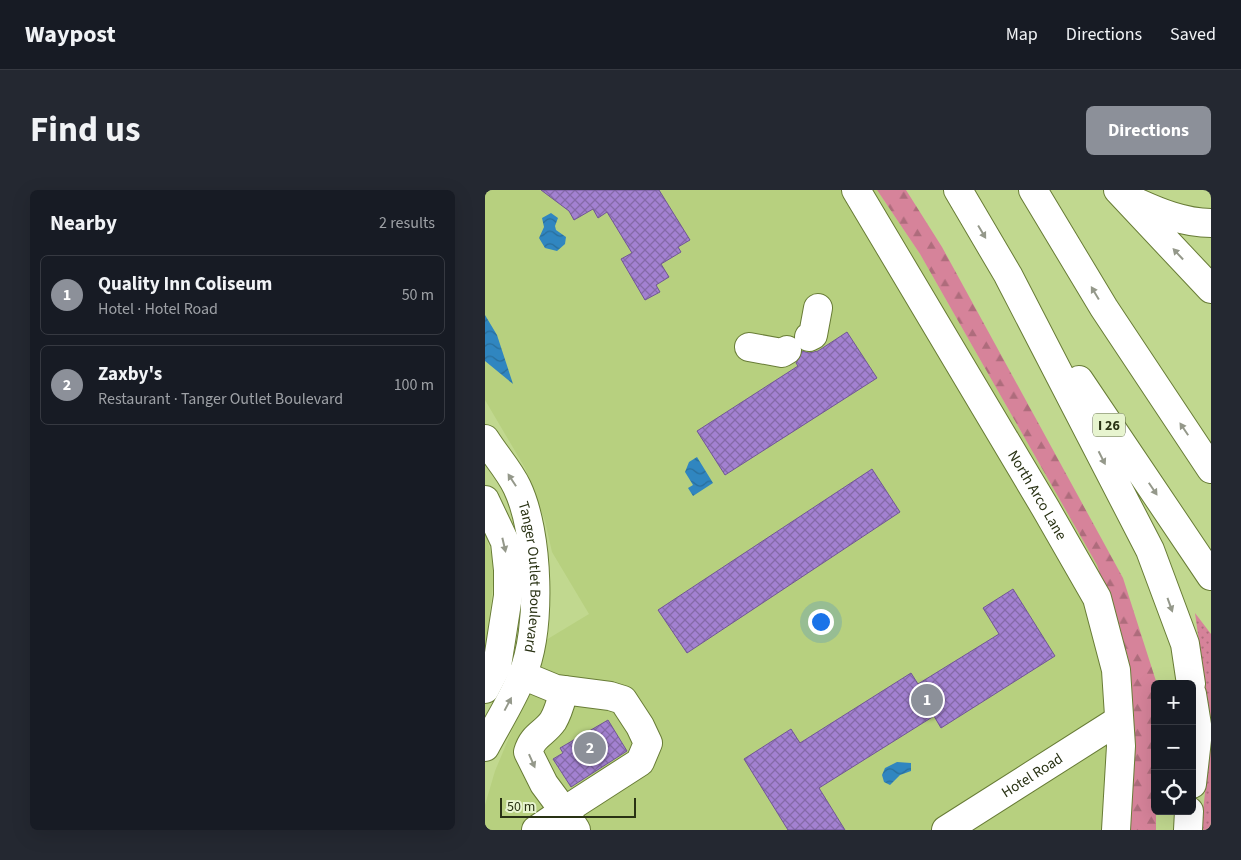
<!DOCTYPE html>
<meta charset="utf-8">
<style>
:root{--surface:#171b24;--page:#242831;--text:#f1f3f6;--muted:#9ea1a6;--line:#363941;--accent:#8c9099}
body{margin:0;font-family:"Source Sans 3",sans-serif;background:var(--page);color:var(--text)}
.controls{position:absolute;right:15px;bottom:15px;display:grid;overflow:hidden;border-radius:8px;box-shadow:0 5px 20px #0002}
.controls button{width:45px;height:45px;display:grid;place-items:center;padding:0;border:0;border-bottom:1px solid var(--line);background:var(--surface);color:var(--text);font:25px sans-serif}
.scale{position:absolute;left:15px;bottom:12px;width:136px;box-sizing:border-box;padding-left:5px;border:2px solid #293214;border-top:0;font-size:14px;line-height:18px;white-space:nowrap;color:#293214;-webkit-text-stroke:4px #e7f4cf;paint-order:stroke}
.you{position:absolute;left:335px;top:431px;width:18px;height:18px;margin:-12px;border:4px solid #fff;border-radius:50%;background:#1a73e8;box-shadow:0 0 0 8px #1a73e833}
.badge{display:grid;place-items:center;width:32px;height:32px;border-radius:50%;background:var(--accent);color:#fff;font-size:16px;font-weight:700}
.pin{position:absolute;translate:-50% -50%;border:2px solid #fff;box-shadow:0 1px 5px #0006}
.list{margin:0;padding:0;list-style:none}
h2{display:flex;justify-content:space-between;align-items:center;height:65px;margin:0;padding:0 20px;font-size:21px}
h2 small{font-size:16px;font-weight:400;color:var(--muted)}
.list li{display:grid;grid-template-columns:32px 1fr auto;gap:15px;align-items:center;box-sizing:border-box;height:80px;margin:0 10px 10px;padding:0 10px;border:1px solid var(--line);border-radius:8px}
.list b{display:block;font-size:19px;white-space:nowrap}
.list p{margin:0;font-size:16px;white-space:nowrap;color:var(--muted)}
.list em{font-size:16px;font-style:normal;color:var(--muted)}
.icon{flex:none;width:28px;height:28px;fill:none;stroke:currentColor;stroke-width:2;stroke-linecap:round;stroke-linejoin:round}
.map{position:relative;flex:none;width:726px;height:640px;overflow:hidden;border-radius:8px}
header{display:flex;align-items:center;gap:30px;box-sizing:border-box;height:70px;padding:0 25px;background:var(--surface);border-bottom:1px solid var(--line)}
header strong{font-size:24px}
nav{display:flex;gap:28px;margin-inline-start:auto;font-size:18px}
.intro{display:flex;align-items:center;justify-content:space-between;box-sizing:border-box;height:120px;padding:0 30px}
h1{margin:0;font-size:35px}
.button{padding:12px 22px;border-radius:8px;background:var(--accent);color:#fff;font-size:18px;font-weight:700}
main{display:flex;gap:30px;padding:0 30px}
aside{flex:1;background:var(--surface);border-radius:8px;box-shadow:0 5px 20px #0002}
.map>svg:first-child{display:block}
</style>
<header>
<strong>Waypost</strong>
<nav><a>Map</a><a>Directions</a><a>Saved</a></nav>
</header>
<div class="intro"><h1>Find us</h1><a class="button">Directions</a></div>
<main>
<aside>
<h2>Nearby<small>2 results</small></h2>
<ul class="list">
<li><span class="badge">1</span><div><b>Quality Inn Coliseum</b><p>Hotel · Hotel Road</p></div><em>50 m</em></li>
<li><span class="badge">2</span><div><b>Zaxby's</b><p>Restaurant · Tanger Outlet Boulevard</p></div><em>100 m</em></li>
</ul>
</aside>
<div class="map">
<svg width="726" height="640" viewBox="0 0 726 640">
<defs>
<pattern id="grass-dots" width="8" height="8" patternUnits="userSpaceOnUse" patternTransform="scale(1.25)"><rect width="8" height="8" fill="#d6839a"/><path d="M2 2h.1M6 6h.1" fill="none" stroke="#ae6c7c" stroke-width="1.8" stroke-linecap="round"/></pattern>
<pattern id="forest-firs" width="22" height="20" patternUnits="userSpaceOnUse" patternTransform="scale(1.25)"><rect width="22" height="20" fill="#d6839a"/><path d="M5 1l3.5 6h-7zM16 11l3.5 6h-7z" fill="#ae6c7c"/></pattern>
<pattern id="water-waves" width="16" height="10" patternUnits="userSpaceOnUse" patternTransform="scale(1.25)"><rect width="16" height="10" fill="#3086c0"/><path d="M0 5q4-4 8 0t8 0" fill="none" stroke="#296e9b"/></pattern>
<pattern id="building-cross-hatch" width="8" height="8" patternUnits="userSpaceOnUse" patternTransform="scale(1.25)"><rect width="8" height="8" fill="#a381d1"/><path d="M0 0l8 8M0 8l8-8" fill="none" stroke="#856aa8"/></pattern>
</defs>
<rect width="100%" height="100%" fill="#c1d88f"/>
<path fill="#b7d07f" d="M0,0H392L435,64L612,375L643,467L649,527L640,640H0V615L10,581L48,490L61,450L104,424L67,362L60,331L40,278L0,210Z
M0,343L10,376L0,465Z"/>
<path fill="url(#grass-dots)" d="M710,423L726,444V640H716C720,604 724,569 723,533C721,496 715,460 710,423Z"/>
<path fill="url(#forest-firs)" d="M392,0H421L457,57L638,388L671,491V640H640L649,527L643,467L612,375L435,64Z"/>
<path fill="url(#water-waves)" d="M66,23L73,28L70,36L71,40L81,47L80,54L72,61L60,58L54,48L59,37L57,28Z
M0,125L12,145L28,194L0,171Z
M212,267L228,293L208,306L203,298L208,295L200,282L204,272Z
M412,572L426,573V581L415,585L405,595L399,592L397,585L400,578Z"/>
<path fill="url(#building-cross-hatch)" stroke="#715794" d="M56,0H174L205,50L193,57L196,62L176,74L184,87L171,95L175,102L160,110L136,69L147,63L122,22L113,28L108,19L89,30L84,21Z
M362,142L392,188L240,285L212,241L313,176L311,173L317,161L324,163L333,161Z
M387,279L415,322L202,463L173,420Z
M528,399L570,466L456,538L449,526L334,598L360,640H303L259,569L306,539L315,553L426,483L433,494L514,444L498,418Z
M123,530L142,561L86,597L68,569L78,563L75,558Z"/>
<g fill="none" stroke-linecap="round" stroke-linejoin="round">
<defs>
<g id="minor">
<path id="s1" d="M371,0L561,319L612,408L631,480L636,556L631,640"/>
<path d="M324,147L328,145L333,118"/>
<path d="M264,157L297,163L302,160"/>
<path id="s2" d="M0,249C10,265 24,280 32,297C54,343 57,439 37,486C27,511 12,534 0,557"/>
<path d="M0,310L20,352L23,380V406L12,476L0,499"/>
<path d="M37,485L71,499L125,506L138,510L155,536L163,553L155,572L79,621L91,640"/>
<path d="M51,640L79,621L59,594L43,562C48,545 59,544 68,531C74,521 76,511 79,500"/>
<path id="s3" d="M461,640L634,530"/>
</g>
<path id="highway" d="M473,0L523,85L665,360L700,454L706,494
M548,0L619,118L726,279
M633,0L726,99
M649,11C673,22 699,33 726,33
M594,190L726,386
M707,504L713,541L707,594
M703,640L704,621"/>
</defs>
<use href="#minor" stroke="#687c36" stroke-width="30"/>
<use href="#highway" stroke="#687c36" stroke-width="30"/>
<use href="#minor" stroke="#fff" stroke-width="28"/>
<use href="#highway" stroke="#fff" stroke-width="28"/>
</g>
<defs><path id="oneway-solid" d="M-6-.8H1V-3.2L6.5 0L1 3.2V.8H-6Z" transform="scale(1.25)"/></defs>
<g fill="#94988a">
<use href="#oneway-solid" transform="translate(497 42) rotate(59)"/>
<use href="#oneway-solid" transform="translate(693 64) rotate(-133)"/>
<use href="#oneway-solid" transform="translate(610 103) rotate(-121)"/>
<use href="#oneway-solid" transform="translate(699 239) rotate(-124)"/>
<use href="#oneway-solid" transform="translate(617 268) rotate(63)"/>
<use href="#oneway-solid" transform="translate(27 290) rotate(-123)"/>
<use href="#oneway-solid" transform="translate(668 299) rotate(56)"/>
<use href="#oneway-solid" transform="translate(19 355) rotate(77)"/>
<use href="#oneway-solid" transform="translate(685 415) rotate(70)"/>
<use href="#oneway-solid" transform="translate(23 514) rotate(-62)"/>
<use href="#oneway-solid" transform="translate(47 571) rotate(66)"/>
</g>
<g text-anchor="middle" stroke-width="4.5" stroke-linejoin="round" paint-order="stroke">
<rect fill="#e7f4cf" stroke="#626c4c" stroke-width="1" x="608" y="223.5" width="32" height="23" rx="4"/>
<g font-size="14" font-weight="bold" fill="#293214">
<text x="624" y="240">I 26</text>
</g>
<g font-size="15" fill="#293214" stroke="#e7f4cf">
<text dy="5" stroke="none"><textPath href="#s1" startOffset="355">North Arco Lane</textPath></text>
<text dy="5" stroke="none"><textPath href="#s2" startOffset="150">Tanger Outlet Boulevard</textPath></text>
<text dy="5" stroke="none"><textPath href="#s3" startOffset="102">Hotel Road</textPath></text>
</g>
</g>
</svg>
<div class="controls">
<button>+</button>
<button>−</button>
<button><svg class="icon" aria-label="locate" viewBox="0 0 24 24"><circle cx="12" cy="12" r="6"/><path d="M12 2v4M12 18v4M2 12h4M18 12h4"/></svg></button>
</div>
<div class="scale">50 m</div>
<div class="you"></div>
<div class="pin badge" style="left:442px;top:510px">1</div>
<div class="pin badge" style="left:105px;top:558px">2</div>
</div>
</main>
